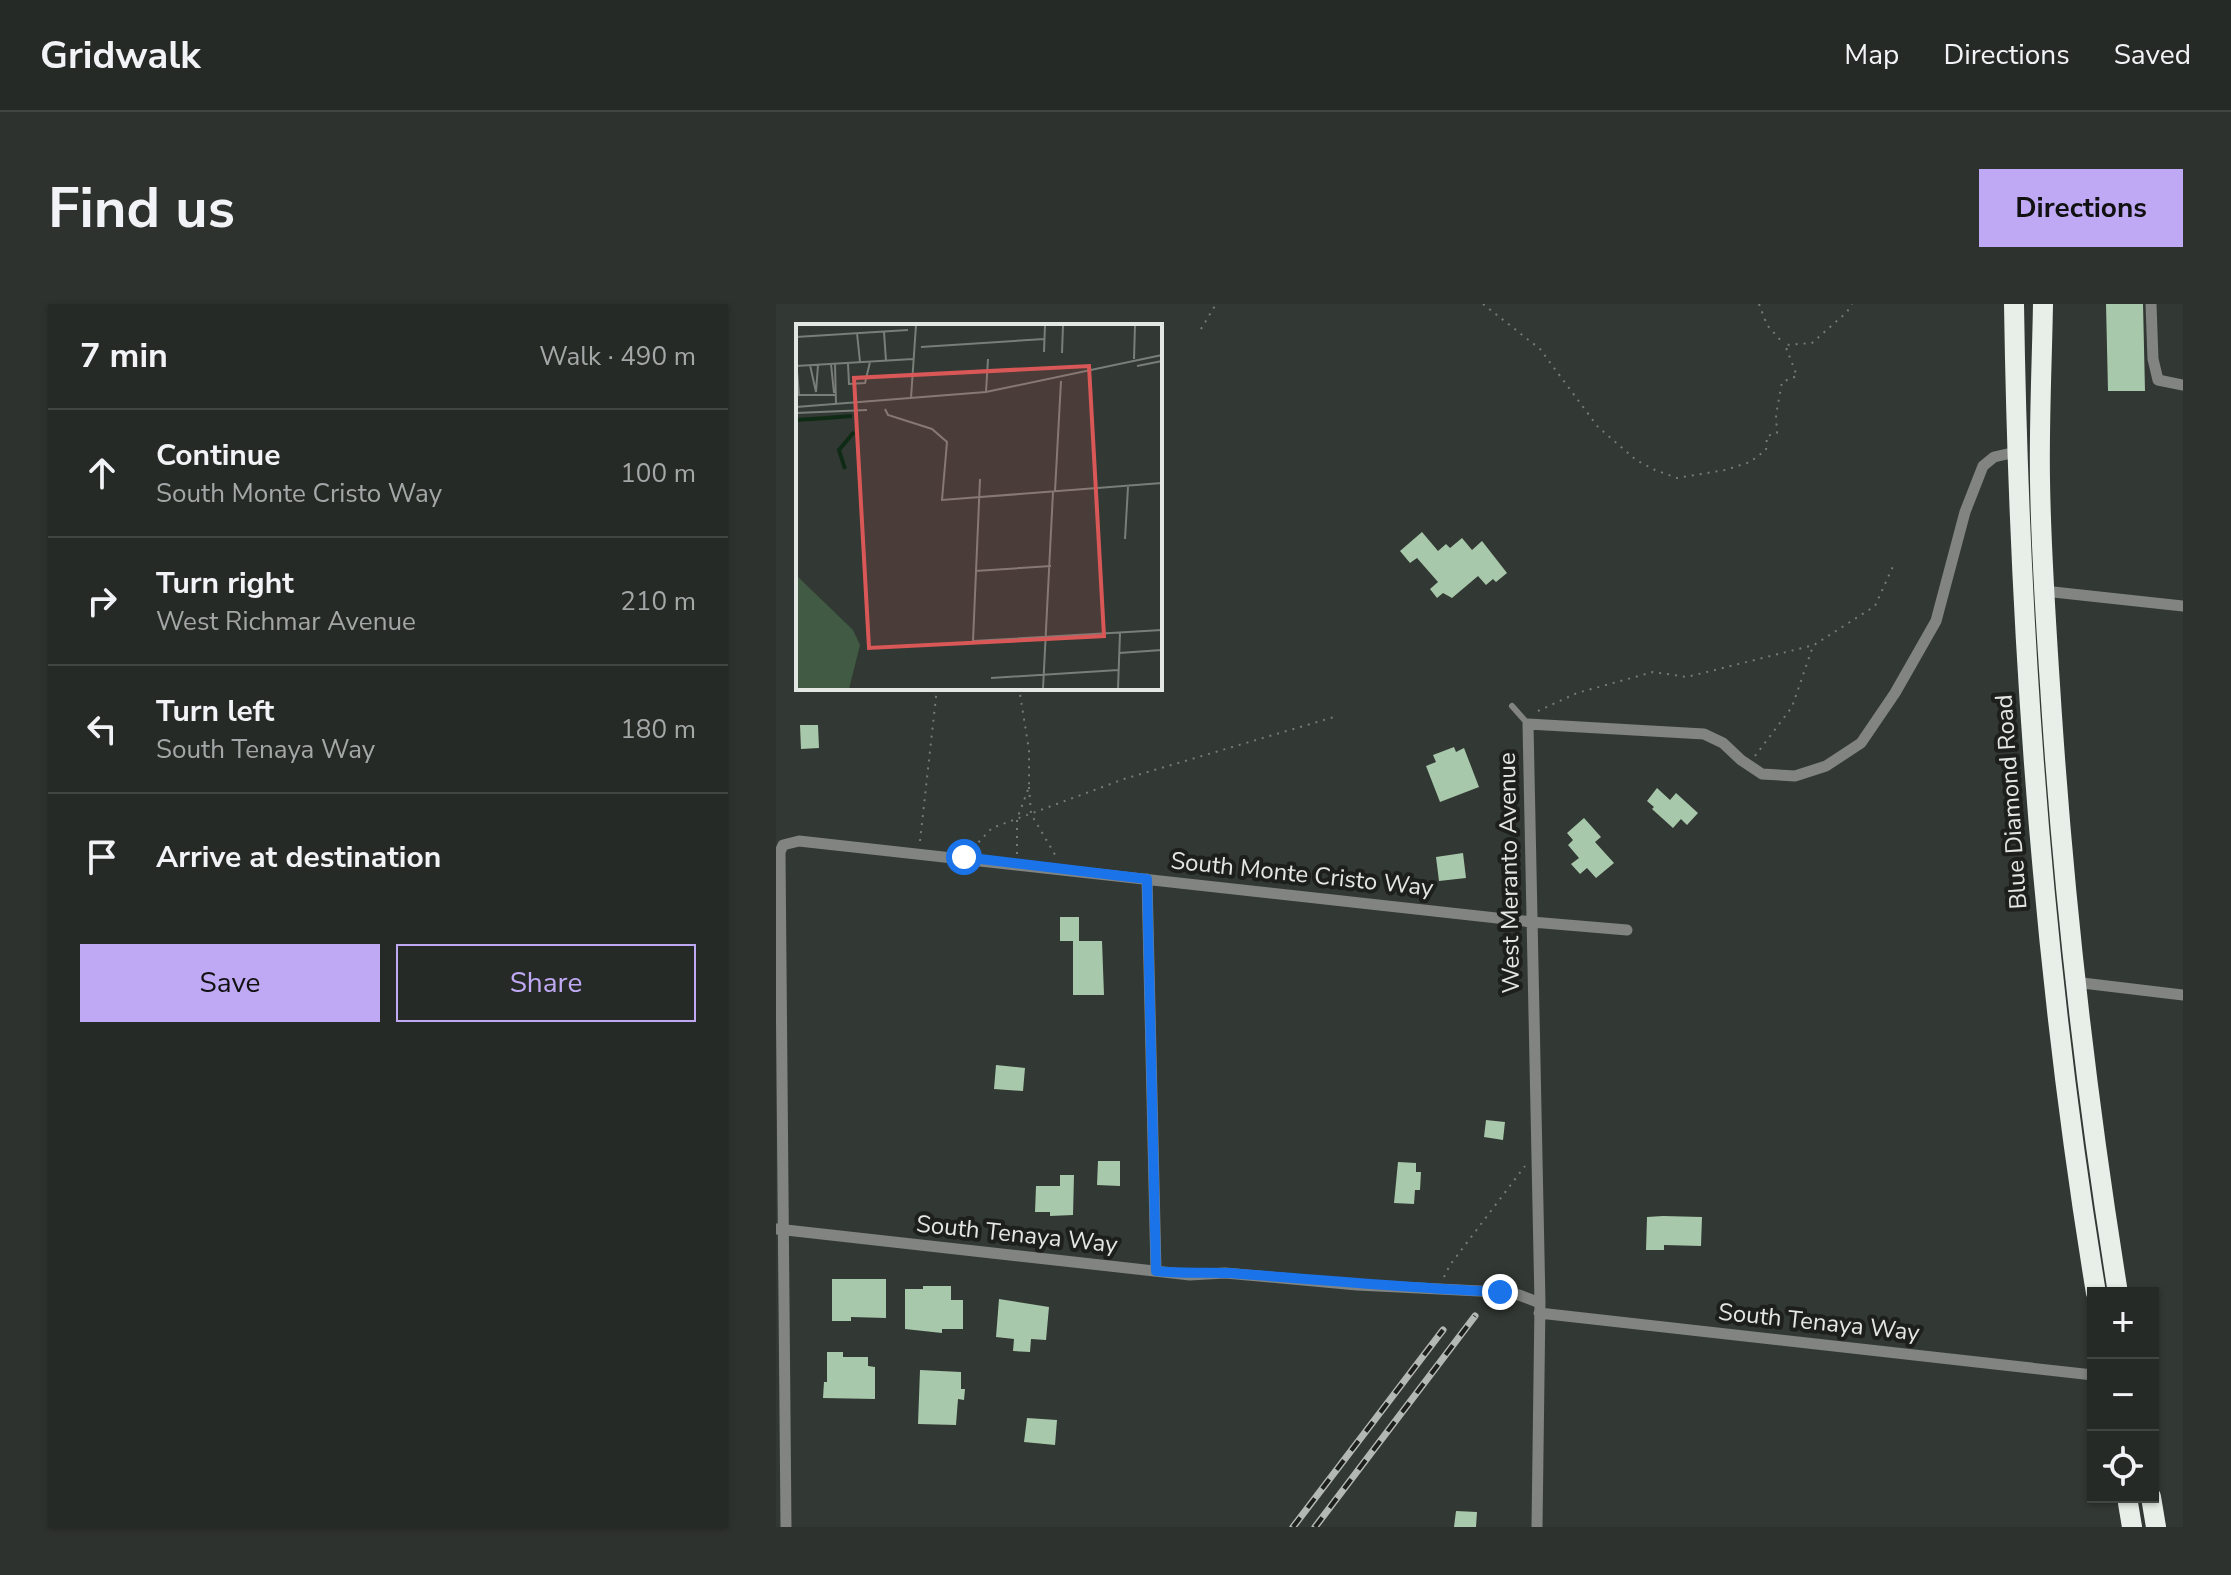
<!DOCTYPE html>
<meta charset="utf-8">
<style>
:root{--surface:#262a26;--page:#2e322e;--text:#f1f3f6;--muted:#a4a7a7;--line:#424643;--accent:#bfa9f4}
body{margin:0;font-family:"Nunito Sans",sans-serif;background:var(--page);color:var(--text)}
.controls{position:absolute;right:24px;bottom:24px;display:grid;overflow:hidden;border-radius:0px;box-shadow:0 2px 6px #0004}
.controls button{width:72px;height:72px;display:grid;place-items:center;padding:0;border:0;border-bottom:2px solid var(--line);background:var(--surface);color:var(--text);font:40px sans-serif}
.stop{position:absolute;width:24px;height:24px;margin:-18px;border:6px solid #1a73e8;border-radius:50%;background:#fff}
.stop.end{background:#1a73e8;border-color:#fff;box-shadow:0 2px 8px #0008}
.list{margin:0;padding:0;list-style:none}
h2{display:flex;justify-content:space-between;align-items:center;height:104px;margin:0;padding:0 32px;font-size:34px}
h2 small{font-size:26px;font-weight:400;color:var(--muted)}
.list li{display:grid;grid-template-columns:52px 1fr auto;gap:24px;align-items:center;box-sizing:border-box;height:128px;padding:0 32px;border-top:2px solid var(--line)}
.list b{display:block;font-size:30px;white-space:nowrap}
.list p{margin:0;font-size:26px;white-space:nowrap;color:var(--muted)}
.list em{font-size:26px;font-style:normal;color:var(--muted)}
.actions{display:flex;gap:16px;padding:24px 32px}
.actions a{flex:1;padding:18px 0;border:2px solid var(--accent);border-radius:0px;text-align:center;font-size:28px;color:var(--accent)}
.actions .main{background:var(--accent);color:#111}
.icon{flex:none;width:44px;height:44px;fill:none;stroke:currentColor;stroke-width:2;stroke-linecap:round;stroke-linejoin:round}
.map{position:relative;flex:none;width:1407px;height:1223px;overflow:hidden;border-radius:0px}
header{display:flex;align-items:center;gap:48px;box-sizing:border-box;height:112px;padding:0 40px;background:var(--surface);border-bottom:2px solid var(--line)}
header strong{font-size:38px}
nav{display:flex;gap:44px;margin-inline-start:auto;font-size:28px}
.intro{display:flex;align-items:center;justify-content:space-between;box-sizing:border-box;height:192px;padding:0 48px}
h1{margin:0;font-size:56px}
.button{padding:20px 36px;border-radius:0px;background:var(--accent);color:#111;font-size:28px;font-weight:700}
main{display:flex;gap:48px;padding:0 48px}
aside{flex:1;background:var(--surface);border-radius:0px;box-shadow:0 2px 6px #0004}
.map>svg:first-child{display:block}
</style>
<header>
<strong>Gridwalk</strong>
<nav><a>Map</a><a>Directions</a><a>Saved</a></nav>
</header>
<div class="intro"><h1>Find us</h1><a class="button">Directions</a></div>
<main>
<aside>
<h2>7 min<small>Walk · 490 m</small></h2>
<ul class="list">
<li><svg class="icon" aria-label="ahead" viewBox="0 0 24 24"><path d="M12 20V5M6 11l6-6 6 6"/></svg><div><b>Continue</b><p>South Monte Cristo Way</p></div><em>100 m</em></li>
<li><svg class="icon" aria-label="right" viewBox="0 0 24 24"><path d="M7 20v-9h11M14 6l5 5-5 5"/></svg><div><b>Turn right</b><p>West Richmar Avenue</p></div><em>210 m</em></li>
<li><svg class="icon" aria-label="left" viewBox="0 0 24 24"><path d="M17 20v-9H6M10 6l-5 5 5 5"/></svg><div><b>Turn left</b><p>South Tenaya Way</p></div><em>180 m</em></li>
<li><svg class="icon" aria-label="arrive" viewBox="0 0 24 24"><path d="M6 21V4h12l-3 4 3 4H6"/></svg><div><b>Arrive at destination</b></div></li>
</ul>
<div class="actions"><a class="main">Save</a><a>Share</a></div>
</aside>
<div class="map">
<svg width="1407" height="1223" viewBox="0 0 1407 1223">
<rect width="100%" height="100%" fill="#323833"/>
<path fill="#a8c8ab" d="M1330,0H1367L1369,87H1332Z
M646,228L662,247L670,240L674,244L686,234L696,246L706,237L731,269L720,278L717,275L710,281L702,272L676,294L667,289L661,294L654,285L662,278L641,254L634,259L624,247Z
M24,421H42L43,444L25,445Z
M678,443L680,448L688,444L703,483L664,498L650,462L660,458L657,451Z
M881,484L894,496L900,489L922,509L911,521L905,515L897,524L876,505L878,503L871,497Z
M808,514L825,533L819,538L838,559L820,574L811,564L804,570L795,560L803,554L792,541L797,536L791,529Z
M687,549L690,574L663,577L660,553Z
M284,613H303V637H284Z
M297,637H326L328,691H297Z
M220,761L249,764L247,787L218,785Z
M710,816L729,818L727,836L708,833Z
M322,857H344V882L321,881Z
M622,858L640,859V868H645L644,886H639L638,900L618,899Z
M284,871H298L297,911L274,912V908H259L260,882H284Z
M887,912L926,913L925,942L888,941V946H870L871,913Z
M56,975H110V1014L75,1013V1017H56Z
M147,982H175V996H187V1025H166V1029L129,1025V985H147Z
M223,995L273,1003L270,1036L255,1035L254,1048L237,1047L238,1035L220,1033Z
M51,1048H67V1053H92V1062L99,1063V1095L47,1094L48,1078H51Z
M144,1066L185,1068V1085H189L188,1096L182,1095L180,1121L142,1120Z
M251,1114L281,1116L279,1141L248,1138Z
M680,1207L701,1208L700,1223H678Z"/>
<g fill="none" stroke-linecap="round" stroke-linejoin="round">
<path stroke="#757b76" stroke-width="2" stroke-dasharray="2 6" stroke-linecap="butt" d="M707,0L764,45L822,123L860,156L879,166L901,174L949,166L974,158L990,146L991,132L1001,129L1000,111L1006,78L1021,72L1009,41L1036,39L1071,8L1076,0
M983,0L991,21L1007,39
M425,25L440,0
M762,407L801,389L877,368L911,373L1038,341L1099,302L1119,258
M979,452L1016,403L1037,342
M253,483L255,510L281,554
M144,537L161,384
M197,544L216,524L348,475L558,413
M241,550V515L253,483V446L243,384
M668,973L674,961L749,862"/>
<path stroke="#818481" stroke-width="6" d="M736,402L752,420"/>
<path stroke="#818481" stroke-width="11" d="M1375,0L1377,55L1382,76L1407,81
M1268,287L1407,302
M371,575L380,967
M1298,678L1407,691
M1,925L414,971L449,969L581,981L724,988L743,991L764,999
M763,1009L1317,1071
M10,1223L4,548L7,541L23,537L756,618L851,626
M761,1223L764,999L752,420L928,430L947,439L965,456L986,470L1019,472L1050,462L1085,439L1119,389L1160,317L1189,208L1207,162L1218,153L1240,148"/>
<path stroke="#e8efe8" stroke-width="20" d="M1238,0C1243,331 1266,662 1320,989
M1267,0C1266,58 1263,117 1264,176C1265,254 1271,333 1276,412C1289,605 1311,797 1342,989
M1351,1193L1356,1223
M1375,1193L1380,1223"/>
<defs>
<path id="rail" d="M517,1223L667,1026
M539,1223L699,1012"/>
</defs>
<use href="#rail" stroke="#b3b8b4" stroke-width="7"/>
<use href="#rail" stroke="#1c1f1c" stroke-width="4" stroke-dasharray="12" stroke-linecap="butt"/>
</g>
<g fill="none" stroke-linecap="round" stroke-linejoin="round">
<path stroke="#1a73e8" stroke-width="10" d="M188,553L371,575L380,967C406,970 429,968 454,969C544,976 634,984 724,988"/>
</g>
<g text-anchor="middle" stroke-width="8" stroke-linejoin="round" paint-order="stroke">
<g font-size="24" fill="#e3e7e3" stroke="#1c1f1c">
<text transform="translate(1235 498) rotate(-94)" y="8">Blue Diamond Road</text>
<text transform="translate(733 569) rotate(-91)" y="8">West Meranto Avenue</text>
<text transform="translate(526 570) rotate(6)" y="8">South Monte Cristo Way</text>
<text transform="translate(241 930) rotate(6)" y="8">South Tenaya Way</text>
<text transform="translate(1043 1018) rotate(6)" y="8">South Tenaya Way</text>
</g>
</g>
<g transform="translate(20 20)">
<rect width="366" height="366" fill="#323833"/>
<path d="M0,251L57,306L64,321L53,365H0Z" fill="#405a43"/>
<path fill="none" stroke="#102b15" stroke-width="4" d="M30,94L56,92M0,96L31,94M49,145L43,126L58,108"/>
<path fill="none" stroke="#797e79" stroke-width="2" d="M88,8L90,37M61,9L64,38M0,13L112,6M125,23L248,15M248,28L249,1M266,29L267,1M0,35L3,71H39M338,35L339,1M35,40L38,69M39,40L40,81M52,40L53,60L69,59L74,38M14,41L20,68L22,41M0,42L117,35M341,42L366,37M190,68L192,35M115,74L120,1M0,83L190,68L366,31M89,85L92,91L136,105L151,118L146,176L366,159M0,89L71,86M184,155L177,317L366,306M259,167L265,57M329,215L332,163M179,247L255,242M323,329L366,326M195,354L322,346M247,365L257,168M322,365L324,309"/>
<path fill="#d95857" fill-opacity="0.15" stroke="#d95857" stroke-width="4" d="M293,42L308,312L73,324L58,54Z"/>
<rect width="366" height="366" fill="none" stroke="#e3e7e3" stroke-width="4"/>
</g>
</svg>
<div class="controls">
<button>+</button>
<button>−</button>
<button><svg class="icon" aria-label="locate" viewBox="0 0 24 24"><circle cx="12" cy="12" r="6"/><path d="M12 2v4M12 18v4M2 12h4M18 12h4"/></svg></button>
</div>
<div class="stop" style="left:188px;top:553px"></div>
<div class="stop end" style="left:724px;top:988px"></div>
</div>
</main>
